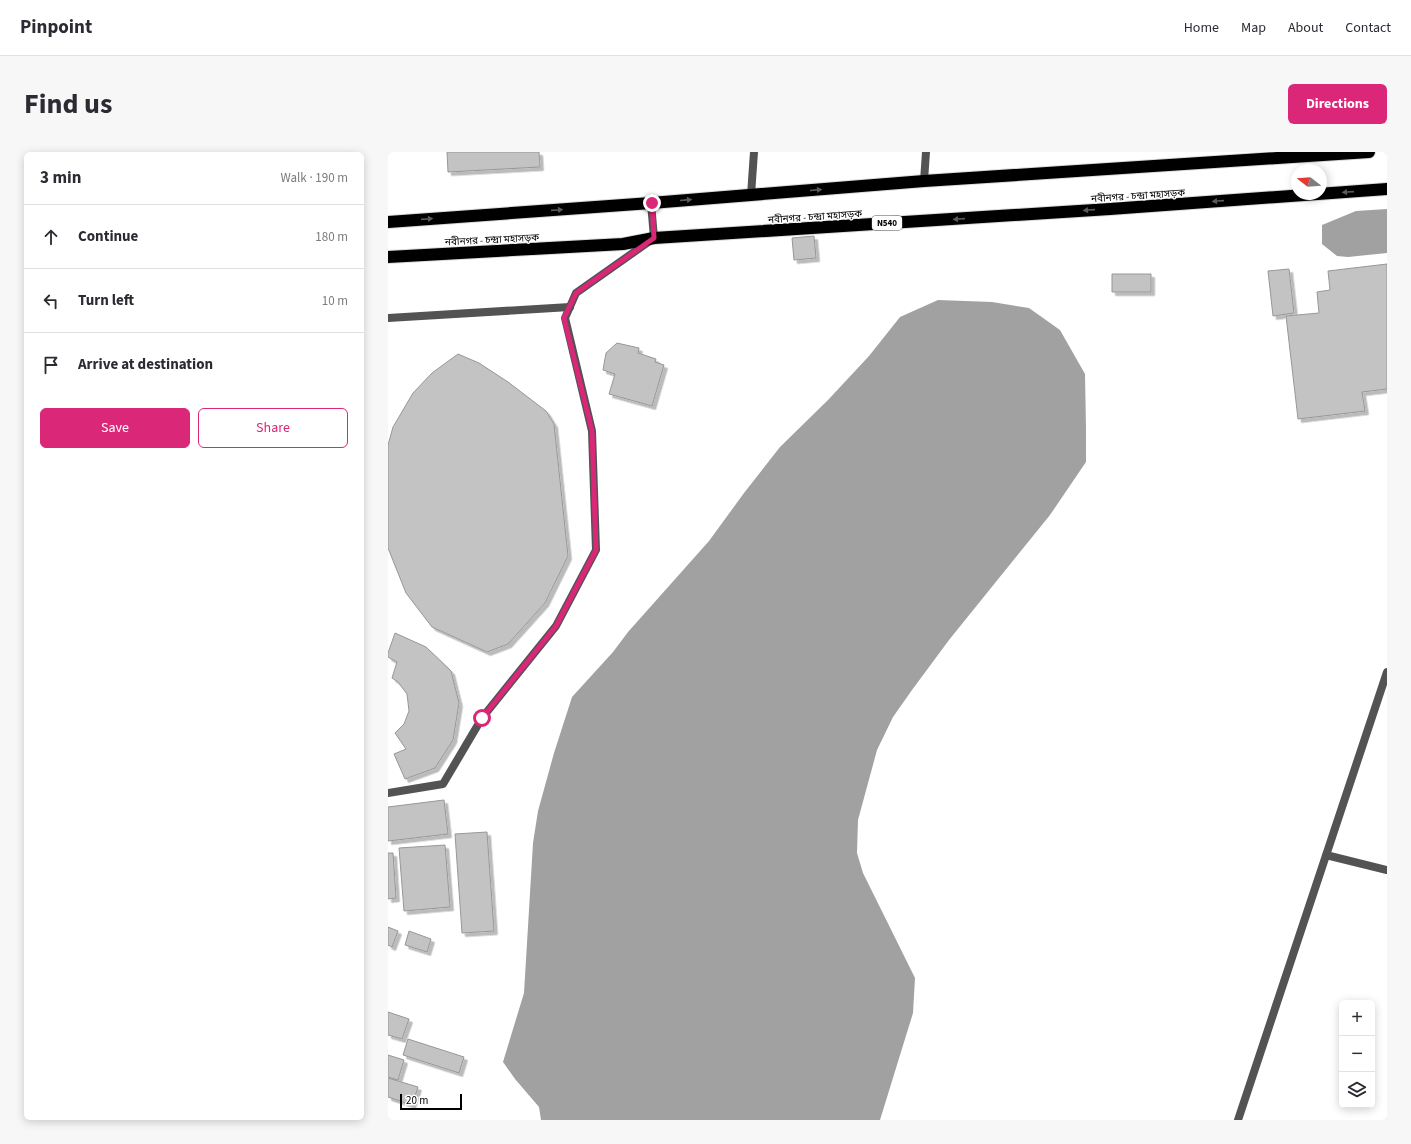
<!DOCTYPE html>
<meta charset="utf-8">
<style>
:root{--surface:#fff;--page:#f7f7f7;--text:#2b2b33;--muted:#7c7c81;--line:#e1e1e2;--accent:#db2777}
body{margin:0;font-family:"Source Sans 3","Noto Sans Bengali",sans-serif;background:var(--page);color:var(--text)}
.controls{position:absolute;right:12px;bottom:12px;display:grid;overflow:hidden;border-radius:6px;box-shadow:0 2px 10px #0003}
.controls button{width:36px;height:36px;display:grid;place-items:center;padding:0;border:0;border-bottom:1px solid var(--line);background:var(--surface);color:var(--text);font:20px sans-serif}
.compass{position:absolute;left:903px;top:12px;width:36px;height:36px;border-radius:50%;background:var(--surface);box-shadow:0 2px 10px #0003;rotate:287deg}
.scale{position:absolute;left:12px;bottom:10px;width:62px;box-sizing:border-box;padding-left:4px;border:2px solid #000;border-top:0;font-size:11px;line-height:14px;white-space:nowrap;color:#000;-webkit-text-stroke:3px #fff;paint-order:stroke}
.stop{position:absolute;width:12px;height:12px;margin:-9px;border:3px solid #db2777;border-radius:50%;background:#fff}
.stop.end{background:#db2777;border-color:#fff;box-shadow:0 1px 4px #0008}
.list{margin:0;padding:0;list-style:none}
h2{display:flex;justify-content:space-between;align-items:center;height:52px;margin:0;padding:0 16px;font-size:17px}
h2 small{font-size:13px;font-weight:400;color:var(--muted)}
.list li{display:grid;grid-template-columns:26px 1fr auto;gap:12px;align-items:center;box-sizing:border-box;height:64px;padding:0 16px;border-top:1px solid var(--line)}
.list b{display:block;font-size:15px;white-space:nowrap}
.list em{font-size:13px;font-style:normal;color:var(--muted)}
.actions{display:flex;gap:8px;padding:12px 16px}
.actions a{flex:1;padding:9px 0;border:1px solid var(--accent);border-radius:6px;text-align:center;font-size:14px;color:var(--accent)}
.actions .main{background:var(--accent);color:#fff}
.icon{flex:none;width:22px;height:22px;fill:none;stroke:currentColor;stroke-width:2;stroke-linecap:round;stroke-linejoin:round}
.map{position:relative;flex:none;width:999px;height:968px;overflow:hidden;border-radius:6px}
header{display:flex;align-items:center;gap:24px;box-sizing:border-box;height:56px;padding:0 20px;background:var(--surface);border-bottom:1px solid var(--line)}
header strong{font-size:19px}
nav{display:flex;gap:22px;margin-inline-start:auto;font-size:14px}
.intro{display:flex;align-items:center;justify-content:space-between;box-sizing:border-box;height:96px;padding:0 24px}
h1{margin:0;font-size:28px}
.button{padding:10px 18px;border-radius:6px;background:var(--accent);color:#fff;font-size:14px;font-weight:700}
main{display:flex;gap:24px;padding:0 24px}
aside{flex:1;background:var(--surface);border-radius:6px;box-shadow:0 2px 10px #0003}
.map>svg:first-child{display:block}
</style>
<header>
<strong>Pinpoint</strong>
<nav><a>Home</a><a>Map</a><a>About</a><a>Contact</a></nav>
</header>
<div class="intro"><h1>Find us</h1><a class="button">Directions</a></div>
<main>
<aside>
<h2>3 min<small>Walk · 190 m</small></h2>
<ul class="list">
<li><svg class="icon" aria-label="ahead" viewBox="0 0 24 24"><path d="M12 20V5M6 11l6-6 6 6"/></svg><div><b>Continue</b></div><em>180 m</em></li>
<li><svg class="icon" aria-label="left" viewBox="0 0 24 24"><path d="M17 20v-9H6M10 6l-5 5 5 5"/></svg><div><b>Turn left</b></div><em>10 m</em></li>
<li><svg class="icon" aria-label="arrive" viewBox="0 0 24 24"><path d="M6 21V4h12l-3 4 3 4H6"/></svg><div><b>Arrive at destination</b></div></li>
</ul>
<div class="actions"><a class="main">Save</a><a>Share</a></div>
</aside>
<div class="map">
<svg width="999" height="968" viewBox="0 0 999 968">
<defs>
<filter id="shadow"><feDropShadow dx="3.5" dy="3.5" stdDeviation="0" flood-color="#0004"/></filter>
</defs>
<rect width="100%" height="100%" fill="#fff"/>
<path fill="#a1a1a1" d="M999,57V101L960,105L949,104L934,92V73L968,59Z
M550,148L604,150L641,156L672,178L697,222L698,277V310L662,363L561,488L524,538L505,565L489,598L470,668L469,701L475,721L527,826L525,861L492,968H153L151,955L127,927L115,910L136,841L145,691L150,659L166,601L184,545L225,500L240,480L321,389L356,341L392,295L440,248L481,204L512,165Z"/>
<path fill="#c3c3c3" stroke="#979797" filter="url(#shadow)" d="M59,0H151L152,15L60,20Z
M426,84L428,106L406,108L404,86Z
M999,112V237L974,240L977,259L910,267L898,164L931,161L929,140L942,138L940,119Z
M901,117L906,161L885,164L880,119Z
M724,122H763V140H724Z
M229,191L251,196L250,201L268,207L267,210L276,213L264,254L221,242L227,222L215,218L218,201Z
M70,202L91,211L120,230L158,259L166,272L180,404L157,451L120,492L99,500L44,475L18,441L0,396V293L5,275L25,241L44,221Z
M7,481L38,495L63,519L71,551L65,588L47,616L17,627L6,602L18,597L7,581L16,572L21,559L19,542L10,530L4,526L9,510L0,505V501Z
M56,648L60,682L0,689V655Z
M99,680L106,779L74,781L67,682Z
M57,693L62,755L16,759L11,696Z
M0,701H5L8,746L0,747Z
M0,775L10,779L4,795L0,793Z
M21,779L43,787L39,800L17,793Z
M0,860L21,867L14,887L0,883Z
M20,887L76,905L71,921L15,903Z
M0,903L16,908L10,928L0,925Z
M0,926L30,935L24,953L0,945Z"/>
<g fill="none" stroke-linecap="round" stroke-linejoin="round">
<defs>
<path id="highway" d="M0,70L263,51L536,29L981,0
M0,105L235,92L266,86L722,57L999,37"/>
</defs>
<use href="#highway" stroke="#dbdbdb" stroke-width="14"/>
<path stroke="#535353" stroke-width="8" d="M536,29L538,0
M0,166L182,155"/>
<path stroke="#535353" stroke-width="8" d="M363,43L366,0
M0,641L55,632L94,566L168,474L208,398L204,279L177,166L188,141L266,86L263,51
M938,703L999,718
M850,968L999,520"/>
<use href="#highway" stroke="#000" stroke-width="12"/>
</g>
<defs><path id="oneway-solid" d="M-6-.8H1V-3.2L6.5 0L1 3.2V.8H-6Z"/></defs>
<g fill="#595959">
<use href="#oneway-solid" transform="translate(428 38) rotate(-5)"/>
<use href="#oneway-solid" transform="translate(960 40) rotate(176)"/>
<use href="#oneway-solid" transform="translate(298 48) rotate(-5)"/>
<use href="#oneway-solid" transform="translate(830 49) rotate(176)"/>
<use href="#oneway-solid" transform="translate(169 58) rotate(-4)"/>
<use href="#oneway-solid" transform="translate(701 58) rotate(176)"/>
<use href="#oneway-solid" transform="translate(39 67) rotate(-4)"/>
<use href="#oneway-solid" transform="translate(571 67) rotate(176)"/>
</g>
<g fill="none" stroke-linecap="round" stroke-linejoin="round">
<path stroke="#db2777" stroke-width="5" d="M94,566L168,474L208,398L204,279L176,166L188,141L266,86L264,51"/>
</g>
<g text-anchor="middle" stroke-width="3" stroke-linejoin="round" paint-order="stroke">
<rect fill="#fff" stroke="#4c4c4c" stroke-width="1" x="484" y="64" width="30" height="14" rx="3"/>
<g font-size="9" font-weight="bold" fill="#000">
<text x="499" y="74">N540</text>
</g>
<g font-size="10" fill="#000" stroke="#fff">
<text transform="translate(750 43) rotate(-4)" y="4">নবীনগর - চন্দ্রা মহাসড়ক</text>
<text transform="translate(427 64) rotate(-4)" y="4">নবীনগর - চন্দ্রা মহাসড়ক</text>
<text transform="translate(104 87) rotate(-3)" y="4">নবীনগর - চন্দ্রা মহাসড়ক</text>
</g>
</g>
</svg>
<div class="controls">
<button>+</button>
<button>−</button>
<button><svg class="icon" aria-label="layers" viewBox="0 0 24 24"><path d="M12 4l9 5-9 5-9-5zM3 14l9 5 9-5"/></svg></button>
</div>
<svg class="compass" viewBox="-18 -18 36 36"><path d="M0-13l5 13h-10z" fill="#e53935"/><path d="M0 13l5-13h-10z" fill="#7c7c81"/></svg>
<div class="scale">20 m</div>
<div class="stop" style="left:94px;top:566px"></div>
<div class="stop end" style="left:264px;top:51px"></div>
</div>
</main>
